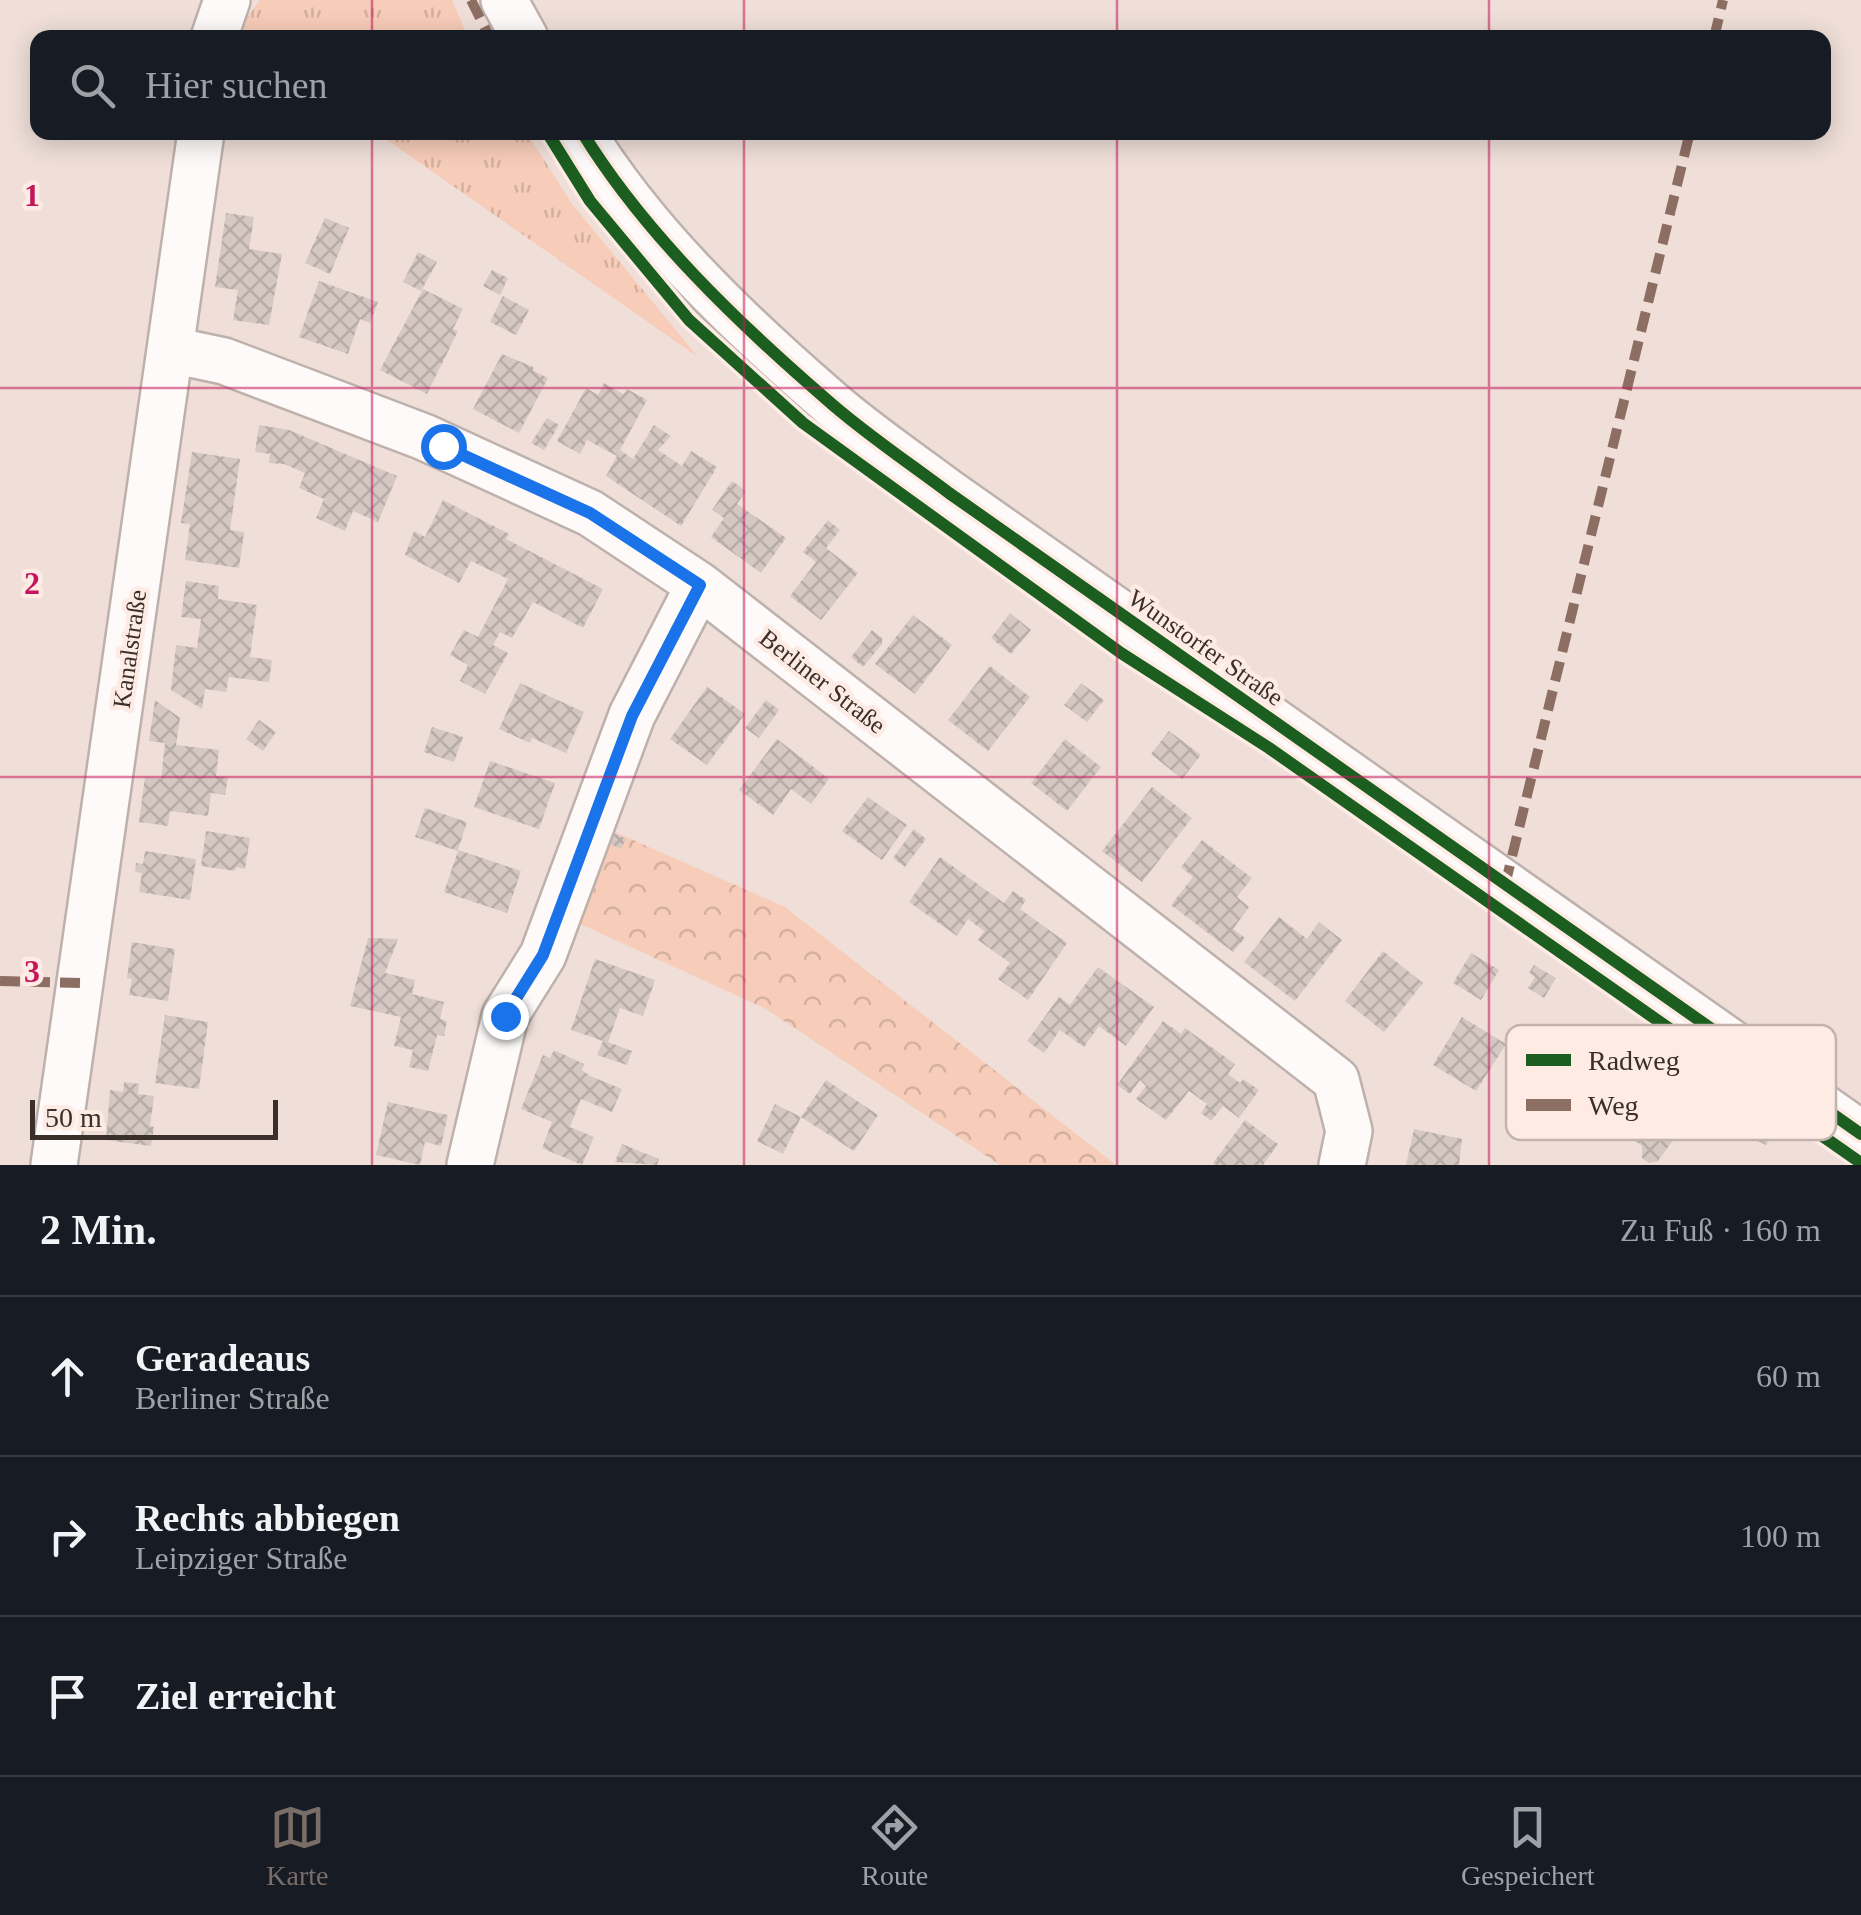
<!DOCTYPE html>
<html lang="de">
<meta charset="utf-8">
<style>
:root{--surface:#171b24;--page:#20242c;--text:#f1f3f6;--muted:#9ea1a6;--line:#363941;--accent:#796d67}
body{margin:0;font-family:"Times New Roman",serif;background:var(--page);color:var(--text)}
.scale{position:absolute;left:30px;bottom:25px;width:248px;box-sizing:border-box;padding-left:10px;border:5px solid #3a2f2a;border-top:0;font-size:28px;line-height:35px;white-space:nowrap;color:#3a2f2a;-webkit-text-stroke:8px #fdebe4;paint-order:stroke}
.stop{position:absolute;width:30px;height:30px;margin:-22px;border:8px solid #1a73e8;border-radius:50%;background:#fff}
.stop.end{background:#1a73e8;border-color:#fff;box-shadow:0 2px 10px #0008}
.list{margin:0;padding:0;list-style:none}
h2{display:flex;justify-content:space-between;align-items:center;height:130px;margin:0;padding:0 40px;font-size:42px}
h2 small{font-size:32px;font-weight:400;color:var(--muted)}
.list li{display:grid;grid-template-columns:65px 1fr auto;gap:30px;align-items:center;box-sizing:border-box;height:160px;padding:0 40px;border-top:2px solid var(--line)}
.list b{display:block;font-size:38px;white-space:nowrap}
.list p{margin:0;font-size:32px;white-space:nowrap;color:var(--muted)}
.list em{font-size:32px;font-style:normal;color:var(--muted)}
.icon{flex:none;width:55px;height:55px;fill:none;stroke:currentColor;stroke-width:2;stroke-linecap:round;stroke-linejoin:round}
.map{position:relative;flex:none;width:1861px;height:1165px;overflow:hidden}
.search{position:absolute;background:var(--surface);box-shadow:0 5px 25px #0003;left:30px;right:30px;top:30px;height:110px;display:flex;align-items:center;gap:25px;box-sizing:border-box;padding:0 35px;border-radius:20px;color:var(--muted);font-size:38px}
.sheet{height:610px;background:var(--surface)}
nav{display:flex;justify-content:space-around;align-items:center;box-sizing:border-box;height:140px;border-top:2px solid var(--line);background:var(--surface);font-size:28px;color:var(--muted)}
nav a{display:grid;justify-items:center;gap:5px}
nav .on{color:var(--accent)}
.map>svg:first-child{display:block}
</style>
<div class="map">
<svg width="1861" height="1165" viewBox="0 0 1861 1165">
<defs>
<pattern id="grass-tufts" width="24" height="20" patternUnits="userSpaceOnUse" patternTransform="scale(2.5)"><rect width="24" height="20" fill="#f7ccb9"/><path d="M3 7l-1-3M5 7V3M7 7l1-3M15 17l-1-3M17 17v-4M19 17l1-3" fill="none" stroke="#d4b09f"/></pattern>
<pattern id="park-crowns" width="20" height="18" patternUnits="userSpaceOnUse" patternTransform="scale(2.5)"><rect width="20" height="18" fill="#f7ccb9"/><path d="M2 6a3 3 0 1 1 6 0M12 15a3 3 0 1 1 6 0" fill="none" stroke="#d4b09f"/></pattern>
<pattern id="building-cross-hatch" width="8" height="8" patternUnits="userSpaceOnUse" patternTransform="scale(2.5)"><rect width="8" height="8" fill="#d5c8c3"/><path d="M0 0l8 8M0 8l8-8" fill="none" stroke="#b8aca8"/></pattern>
</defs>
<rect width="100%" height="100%" fill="#efdfd8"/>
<path fill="url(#grass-tufts)" d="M260,0H452L468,37L241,38L235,34Z
M377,133H527L572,204L698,357Z"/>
<path fill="url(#park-crowns)" d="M606,828L785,907L1116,1165H1000L766,1009L576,922Z"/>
<path fill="url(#building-cross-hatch)" d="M226,213L254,217L249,249L282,254L269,325L233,320L238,290L215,287Z
M325,218L349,228L330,274L305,263Z
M418,252L437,262L421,291L403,282Z
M492,270L508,278L500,295L483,286Z
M319,281L378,302L370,323L360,319L348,354L299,337Z
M423,289L463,309L453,329L458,331L427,394L380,370Z
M503,296L529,310L516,335L490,322Z
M502,354L533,367L534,371L548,378L519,433L473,409Z
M604,383L623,394L627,389L647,400L620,450L633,459L654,425L671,436L658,450L682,466L691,451L717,467L681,526L606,476L617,456L587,440L580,454L557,441L586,388L598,395Z
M547,418L559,425L544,450L531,443Z
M259,425L289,430L397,476L378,522L353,511L345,531L316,518L324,499L299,488L305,473L284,464L269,463L270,454L255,452Z
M192,452L240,459L230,530L244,532L239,568L185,560L190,524L181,523Z
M732,481L746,491L737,504L786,538L761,573L711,537L724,518L712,510Z
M443,500L509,534L506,539L603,589L583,628L533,602L512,638L500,632L493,645L508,653L485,694L460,681L468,665L450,655L464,630L478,637L508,579L471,561L459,583L405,555L414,531L425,537Z
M828,520L840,530L826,548L858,573L821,620L790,596L816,562L803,552Z
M186,581L219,586L218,599L257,605L250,657L272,660L269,682L229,677L226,692L205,689L202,709L171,690L176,645L197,648L201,619L181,617Z
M1010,613L1031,630L1011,654L991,638Z
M913,615L952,645L915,694L875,664Z
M872,630L882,638V644L863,667L851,657Z
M990,666L1030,697L988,751L948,720Z
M520,683L584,712L566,753L532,738L530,743L499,729Z
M1081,683L1104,700L1087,722L1064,705Z
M707,687L745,714L707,765L670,739Z
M155,700L180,718L176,745L219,750L216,776L228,777L225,795L211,793L208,816L170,811L168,826L139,822L145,777L161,779L165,743L149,741Z
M766,700L779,710L759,738L745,728Z
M259,720L276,732L263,751L246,739Z
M432,727L463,737L454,762L424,752Z
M1169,731L1201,755L1182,779L1151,754Z
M777,739L829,779L811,804L791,789L773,815L739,790Z
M1065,739L1101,767L1067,811L1031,783Z
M490,761L555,783L539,829L474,807Z
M1152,787L1192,818L1142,882L1102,851Z
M868,797L907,825L882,860L842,831Z
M425,808L467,822L458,850L521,871L507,913L444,892L458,851L415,837Z
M914,829L926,839L905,867L893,858Z
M206,831L250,838L245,869L236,867L235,871L201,866Z
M612,832L626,839L621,849L608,843Z
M1202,840L1252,878L1237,897L1249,907L1233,929L1245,938L1233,952L1171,905L1193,877L1181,867Z
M145,851L196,859L190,900L139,892L142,873L135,872L136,863L143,864Z
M940,857L1004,903L1013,891L1026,900L1020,909L1067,943L1028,1000L998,979L1010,963L978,940L984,931L968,919L957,936L909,902Z
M1279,917L1307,939L1319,922L1342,940L1295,1001L1244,962Z
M368,938L398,939L385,973L415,980L412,994L444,1002L440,1019L447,1021L444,1036L437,1035L428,1071L409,1067L413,1050L394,1046L401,1017L350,1006Z
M132,942L175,949L168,1001L129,995L132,979L127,978Z
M1383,951L1423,983L1384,1032L1345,1001Z
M1471,953L1499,970L1481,1000L1453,983Z
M595,959L655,980L643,1016L620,1008L608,1042L632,1051L627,1065L597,1055L603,1041L571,1030Z
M1534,965L1556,978L1544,998L1528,988L1535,977L1529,973Z
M1098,967L1154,1007L1126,1046L1099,1026L1084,1047L1060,1030L1044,1053L1027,1041L1059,997L1070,1005Z
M165,1015L208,1022L199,1089L155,1083Z
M1462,1017L1506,1044L1476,1091L1433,1065Z
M1163,1021L1181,1034L1185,1028L1235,1064L1228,1074L1240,1083L1243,1079L1259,1090L1239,1118L1223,1106L1211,1121L1201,1113L1207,1104L1189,1091L1166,1120L1136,1099L1146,1086L1140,1080L1130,1094L1117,1085Z
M554,1050L584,1064L582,1070L590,1076L622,1089L612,1112L581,1099L570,1127L594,1137L582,1165L542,1148L552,1122L521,1109L543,1055L550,1058Z
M1613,1064L1648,1095L1688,1119L1658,1161L1649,1163L1642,1158V1146L1602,1116L1591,1120L1583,1115L1582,1106Z
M826,1080L878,1115L854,1151L801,1117Z
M124,1082L139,1084L138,1094L154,1096L150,1126L154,1127L151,1146L106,1140L110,1090L123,1092Z
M1740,1101L1765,1113L1760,1126L1773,1133L1766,1145L1728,1127Z
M388,1102L448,1115L441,1146L425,1142L420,1165L376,1155Z
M775,1104L801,1117L783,1154L757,1141Z
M1245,1120L1278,1144L1263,1165H1216L1213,1163Z
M1414,1129L1462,1139L1459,1165H1406Z
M622,1144L659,1159L657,1165L615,1162Z"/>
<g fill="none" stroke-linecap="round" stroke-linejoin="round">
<defs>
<path id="minor" d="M504,0L525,38
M214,38L227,0
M582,132C644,233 737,322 826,399C864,433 908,462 949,493L1861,1134
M172,350L224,361L424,437L590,513L699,585L1336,1080L1349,1131L1342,1165
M54,1165L201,132
M470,1165L505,1016L543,955L632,715L699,585"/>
</defs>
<use href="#minor" stroke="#beb1ab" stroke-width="50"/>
<use href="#minor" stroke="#fdfaf9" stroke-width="45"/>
<path stroke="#8d6e63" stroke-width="10" stroke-dasharray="20 10" stroke-linecap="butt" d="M471,0L490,38
M1714,38L1723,0
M1505,885L1690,132
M0,981L81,983"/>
<defs>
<path id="cycleway" d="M547,132L590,201L689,320L803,423L1121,653L1269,748L1861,1163
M582,132C644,233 737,322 826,399C864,433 908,462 949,493L1861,1134"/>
</defs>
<use href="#cycleway" stroke="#fdebe4" stroke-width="19"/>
<use href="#cycleway" stroke="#1b5e20" stroke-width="12"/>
</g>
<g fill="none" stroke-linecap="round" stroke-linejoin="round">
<path stroke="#1a73e8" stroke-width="12" d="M443,446L590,513L700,585L632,716L543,955L505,1016"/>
</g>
<path fill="none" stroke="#c2185b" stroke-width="2.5" stroke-opacity="0.55" d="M372,0V38M744,0V38M1117,0V38M1489,0V38M372,132V1165M744,132V1165M1117,132V1165M1489,132V1165M0,388H1861M0,777H1861"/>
<g text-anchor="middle" stroke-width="9" stroke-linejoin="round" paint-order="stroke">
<g font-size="25" fill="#3a2f2a" stroke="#fdebe4">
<text transform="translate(1206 647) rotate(35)" y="9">Wunstorfer Straße</text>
<text transform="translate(129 649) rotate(-82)" y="9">Kanalstraße</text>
<text transform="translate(823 681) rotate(38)" y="9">Berliner Straße</text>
</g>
</g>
<rect x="1506" y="1025" width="330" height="115" rx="15" fill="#fdebe4" stroke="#c2b3ac" stroke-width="2.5"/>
<rect x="1526" y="1054" width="45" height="12" fill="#1b5e20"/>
<rect x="1526" y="1099" width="45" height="12" fill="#8d6e63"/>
<g font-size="28" fill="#3a2f2a">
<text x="1588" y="1070">Radweg</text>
<text x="1588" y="1115">Weg</text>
</g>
<g font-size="32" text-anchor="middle" font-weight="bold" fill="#c2185b" stroke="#fdebe4" stroke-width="9" stroke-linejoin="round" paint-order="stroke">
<text x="32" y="206">1</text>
<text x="32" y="594">2</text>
<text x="32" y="982">3</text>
</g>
</svg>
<div class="scale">50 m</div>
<div class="stop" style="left:443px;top:446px"></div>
<div class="stop end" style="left:505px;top:1016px"></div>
<div class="search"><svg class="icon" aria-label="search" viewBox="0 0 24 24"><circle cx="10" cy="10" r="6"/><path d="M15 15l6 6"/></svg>Hier suchen</div>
</div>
<section class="sheet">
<h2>2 Min.<small>Zu Fuß · 160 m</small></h2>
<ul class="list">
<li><svg class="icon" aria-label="ahead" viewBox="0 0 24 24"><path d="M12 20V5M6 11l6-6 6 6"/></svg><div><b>Geradeaus</b><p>Berliner Straße</p></div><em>60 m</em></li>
<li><svg class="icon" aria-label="right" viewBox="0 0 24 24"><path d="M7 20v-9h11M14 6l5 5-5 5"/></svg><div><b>Rechts abbiegen</b><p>Leipziger Straße</p></div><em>100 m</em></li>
<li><svg class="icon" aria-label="arrive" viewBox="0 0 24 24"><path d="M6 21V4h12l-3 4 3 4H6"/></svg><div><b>Ziel erreicht</b></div></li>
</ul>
</section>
<nav>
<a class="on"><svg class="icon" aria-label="map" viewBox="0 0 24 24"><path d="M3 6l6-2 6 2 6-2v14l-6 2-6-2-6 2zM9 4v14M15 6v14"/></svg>Karte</a>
<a><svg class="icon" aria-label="directions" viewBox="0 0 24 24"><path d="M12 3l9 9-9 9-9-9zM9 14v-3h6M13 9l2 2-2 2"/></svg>Route</a>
<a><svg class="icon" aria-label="saved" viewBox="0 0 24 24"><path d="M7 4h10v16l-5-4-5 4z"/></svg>Gespeichert</a>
</nav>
